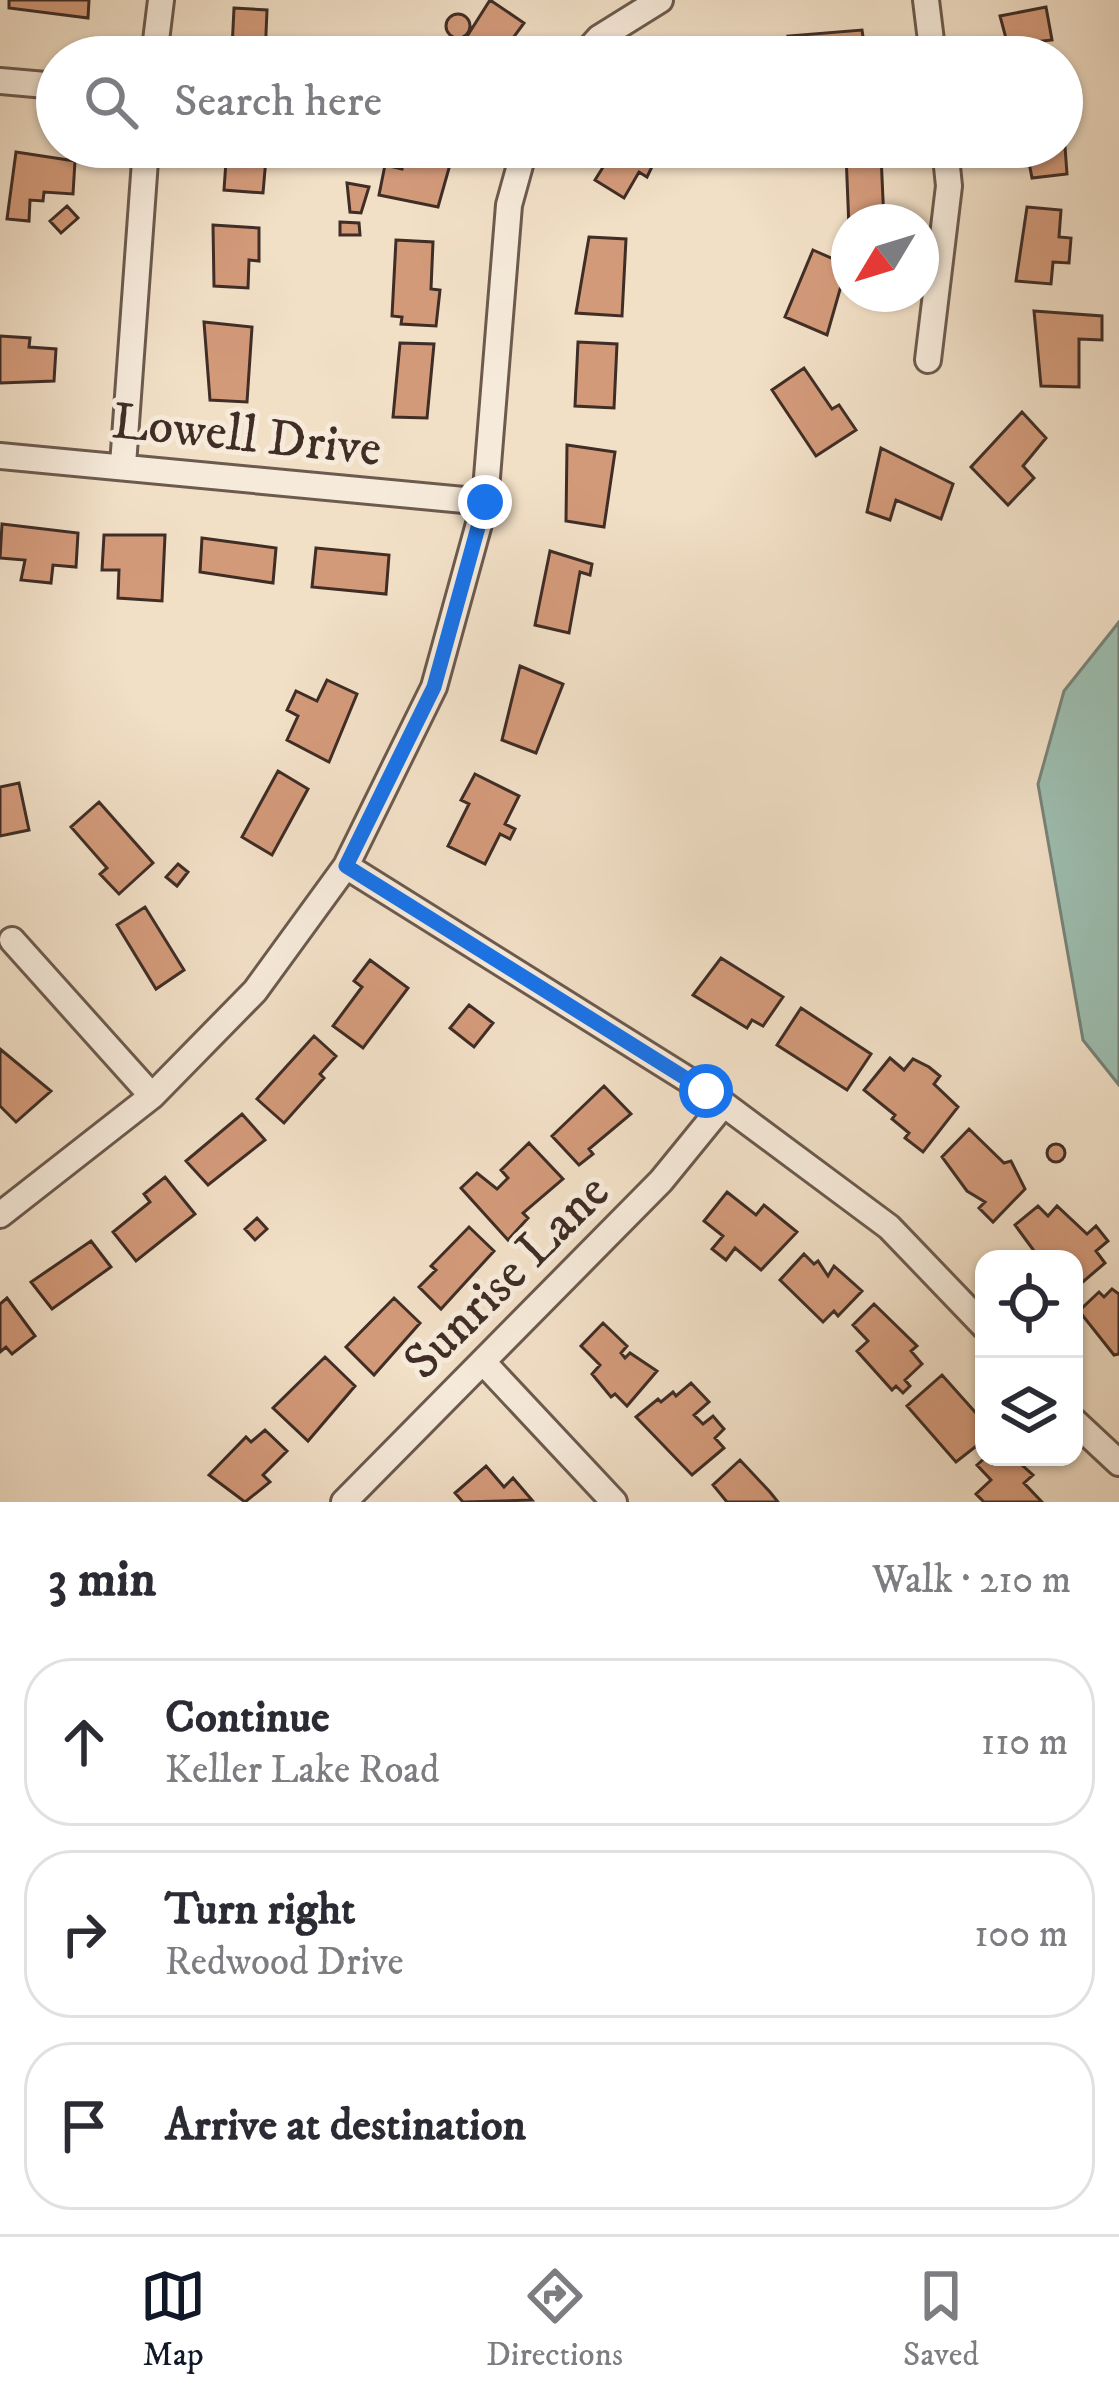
<!DOCTYPE html>
<meta charset="utf-8">
<style>
:root{--surface:#fff;--page:#f7f7f7;--text:#2b2b33;--muted:#7c7c81;--line:#e1e1e2;--accent:#111827}
body{margin:0;font-family:"IM FELL DW Pica",serif;background:var(--page);color:var(--text)}
.controls{position:absolute;right:36px;bottom:36px;display:grid;overflow:hidden;border-radius:24px;box-shadow:0 3px 9px #0004}
.controls button{width:108px;height:108px;display:grid;place-items:center;padding:0;border:0;border-bottom:3px solid var(--line);background:var(--surface);color:var(--text);font:60px sans-serif}
.compass{position:absolute;left:831px;top:204px;width:108px;height:108px;border-radius:50%;background:var(--surface);box-shadow:0 3px 9px #0004;rotate:232deg}
.stop{position:absolute;width:36px;height:36px;margin:-27px;border:9px solid #1a73e8;border-radius:50%;background:#fff}
.stop.end{background:#1a73e8;border-color:#fff;box-shadow:0 3px 12px #0008}
.list{margin:0;padding:0;list-style:none}
h2{display:flex;justify-content:space-between;align-items:center;height:156px;margin:0;padding:0 48px;font-size:51px}
h2 small{font-size:39px;font-weight:400;color:var(--muted)}
.list li{display:grid;grid-template-columns:78px 1fr auto;gap:36px;align-items:center;box-sizing:border-box;height:168px;margin:0 24px 24px;padding:0 24px;border:3px solid var(--line);border-radius:48px}
.list b{display:block;font-size:45px;white-space:nowrap}
.list p{margin:0;font-size:39px;white-space:nowrap;color:var(--muted)}
.list em{font-size:39px;font-style:normal;color:var(--muted)}
.icon{flex:none;width:66px;height:66px;fill:none;stroke:currentColor;stroke-width:2;stroke-linecap:round;stroke-linejoin:round}
.map{position:relative;flex:none;width:1119px;height:1502px;overflow:hidden}
.search{position:absolute;background:var(--surface);box-shadow:0 3px 9px #0004;left:36px;right:36px;top:36px;height:132px;display:flex;align-items:center;gap:30px;box-sizing:border-box;padding:0 42px;border-radius:66px;color:var(--muted);font-size:45px}
.sheet{height:732px;background:var(--surface)}
nav{display:flex;justify-content:space-around;align-items:center;box-sizing:border-box;height:168px;border-top:3px solid var(--line);background:var(--surface);font-size:33px;color:var(--muted)}
nav a{display:grid;justify-items:center;gap:6px}
nav .on{color:var(--accent)}
.map>svg:first-child{display:block}
</style>
<div class="map">
<svg width="1119" height="1502" viewBox="0 0 1119 1502">
<rect width="100%" height="100%" fill="#f1dfc6"/>
<filter id="stains"><feTurbulence type="fractalNoise" baseFrequency=".00167" numOctaves="4"/><feColorMatrix values="0 0 0 0 .2 0 0 0 0 .09 0 0 0 0 .02 0 0 0 .5 -.17"/></filter>
<radialGradient id="worn" r=".72"><stop offset=".6" stop-color="#630" stop-opacity="0"/><stop offset="1" stop-color="#630" stop-opacity=".3"/></radialGradient>
<path fill="#9cbdaf" stroke="#778378" stroke-width="3" d="M1119,622V1085L1083,1040L1038,784L1064,691Z"/>
<path fill="#d39a7a" stroke="#3f2d26" stroke-width="3" d="M9,0H89L88,18L9,8Z
M490,0L524,23L499,57H454Z
M1046,7L1052,40L1042,41L1045,57H1011L1000,16Z
M234,8L267,10L265,57H226V49H232Z
M446 26a12 12 0 1 1 24 0a12 12 0 1 1-24 0Z
M862,30L866,57H792L788,36Z
M1062,106L1067,174L1032,178L1026,147H1062Z
M227,147H267L263,193L224,190Z
M393,147H455L438,207L379,195L385,165L402,169L404,159L391,156Z
M608,147L661,148L647,177L639,172L624,198L595,180L610,156L605,153Z
M16,152L75,161L73,194L44,192L43,201L30,200L29,221L7,219Z
M846,154L881,155L884,222H849V228Z
M347,183L369,187L361,213L350,212Z
M67,206L78,218L61,233L50,221Z
M1027,207L1061,210L1059,237L1071,238L1069,263L1053,262L1051,284L1016,281Z
M340,222L359,223L360,235H340Z
M213,225L259,228V261L249,260L248,288L214,286Z
M589,237L626,239L622,316L576,313Z
M396,240L433,242L431,289L440,290L436,326L401,324L402,317L392,316Z
M813,250L847,265L827,335L785,317Z
M1034,311L1102,316V340L1079,339V387L1041,386Z
M204,322L252,327L247,402L210,400Z
M0,336L30,338L29,347L56,349L54,381L0,383Z
M578,342L617,344L614,408L575,406Z
M400,343L434,344L427,418L393,417Z
M804,368L832,409L839,405L856,430L816,456L772,390Z
M1022,412L1046,438L1023,466L1034,478L1008,505L971,467Z
M567,445L615,452L604,527L566,521Z
M881,448L953,484L941,519L896,500L890,520L867,512Z
M2,524L78,533L76,567L53,565L51,583L21,580L25,560L0,558Z
M104,535H165L162,601L118,598L119,570H102Z
M202,538L276,548L273,583L200,572Z
M316,548L389,555L386,594L312,587Z
M550,551L592,564L590,575L580,572L569,633L535,625Z
M520,666L563,684L536,753L502,740Z
M327,680L357,694L329,762L287,740L298,716L287,710L296,691L317,701Z
M278,771L308,789L272,855L242,837Z
M475,774L519,796L505,824L515,829L510,839L500,834L485,864L448,846L469,804L461,800Z
M19,783L29,830L0,836V787Z
M99,802L153,863L119,894L100,874L107,868L71,827Z
M178,864L188,872L177,886L166,877Z
M145,907L184,970L156,989L117,925Z
M721,958L783,997L763,1026L752,1020L747,1028L693,995Z
M370,960L408,988L363,1048L333,1026L362,987L354,981Z
M469,1005L493,1023L474,1047L450,1028Z
M801,1008L871,1054L847,1090L777,1045Z
M314,1036L336,1056L320,1074L324,1078L284,1123L257,1099Z
M0,1049L51,1091L16,1122L0,1106Z
M890,1058L904,1070L913,1059L929,1067L940,1076L934,1084L958,1107L923,1152L905,1138L909,1133L892,1119L895,1115L864,1090Z
M604,1086L631,1114L589,1149L593,1154L579,1165L552,1136Z
M242,1114L265,1140L208,1185L186,1161Z
M969,1129L1004,1163L1011,1161L1025,1189L993,1222L979,1208L985,1202L967,1191L942,1157Z
M529,1143L563,1179L523,1213L528,1218L508,1240L461,1188L477,1173L497,1189L508,1178L501,1170Z
M1047 1153a9 9 0 1 1 18 0a9 9 0 1 1-18 0Z
M165,1177L195,1214L136,1261L113,1232L150,1202L144,1194Z
M727,1192L756,1215L764,1205L797,1232L761,1270L735,1248L726,1260L712,1249L723,1236L704,1221Z
M1038,1206L1048,1216L1057,1206L1087,1234L1096,1226L1108,1241L1096,1251L1105,1263L1078,1286L1074,1259H1040L1015,1225Z
M257,1218L267,1229L255,1240L245,1229Z
M469,1227L494,1251L441,1309L419,1287L436,1270L431,1266Z
M91,1241L111,1267L52,1309L31,1282Z
M804,1254L814,1264L818,1261L828,1276L834,1266L862,1291L838,1316L834,1311L823,1322L780,1280Z
M1112,1289L1119,1294V1354L1114,1355L1079,1311L1099,1292L1104,1297Z
M7,1298L35,1336L12,1354L6,1347L0,1352V1304Z
M394,1298L420,1323L374,1375L346,1347Z
M874,1304L917,1346L911,1351L922,1364L905,1380L910,1386L903,1393L896,1386L892,1390L857,1351L868,1341L853,1325Z
M603,1323L627,1346L621,1353L625,1358L630,1353L657,1371L627,1406L615,1394L611,1397L592,1374L600,1365L581,1346Z
M325,1357L355,1386L308,1441L273,1408Z
M942,1375L984,1422V1440L956,1462L907,1406Z
M691,1383L709,1402L694,1415L703,1424L713,1416L724,1429L715,1438L724,1448L692,1475L636,1417L658,1399L661,1402L673,1392L676,1396Z
M265,1430L287,1451L263,1475L270,1482L245,1502L209,1475L246,1437L251,1442Z
M986,1457H1013L1033,1475L1024,1483L1042,1502H984L976,1494L991,1480L977,1465Z
M740,1460L770,1492L778,1502H727L713,1485Z
M486,1466L504,1487L513,1478L532,1500L463,1502L455,1493Z"/>
<g fill="none" stroke-linecap="round" stroke-linejoin="round">
<defs>
<path id="minor" d="M926,0L933,57
M154,57L161,0
M582,57L599,38L660,0
M0,81L57,86
M928,360L949,186L945,147
M0,456L485,502
M123,465L146,147
M346,866L706,1091L889,1227L984,1326
M12,940L152,1096
M0,1215L152,1096L255,991L346,866L434,687L485,502L509,205L525,147
M483,1362L614,1502
M1074,1421L1119,1463
M344,1502L661,1181L723,1105"/>
</defs>
<use href="#minor" stroke="#6c5a4e" stroke-width="30"/>
<use href="#minor" stroke="#f6eada" stroke-width="24"/>
</g>
<g fill="none" stroke-linecap="round" stroke-linejoin="round">
<path stroke="#1a73e8" stroke-width="15" d="M485,502L434,687L346,866L706,1091"/>
</g>
<g text-anchor="middle" stroke-width="10" stroke-linejoin="round" paint-order="stroke">
<g font-size="51" fill="#3f2d26" stroke="#f6eada">
<text transform="translate(247 433) rotate(6)" y="18">Lowell Drive</text>
<text transform="translate(505 1275) rotate(-45)" y="18">Sunrise Lane</text>
</g>
</g>
<rect width="100%" height="100%" filter="url(#stains)"/>
<rect width="100%" height="100%" fill="url(#worn)"/>
</svg>
<div class="controls">
<button><svg class="icon" aria-label="locate" viewBox="0 0 24 24"><circle cx="12" cy="12" r="6"/><path d="M12 2v4M12 18v4M2 12h4M18 12h4"/></svg></button>
<button><svg class="icon" aria-label="layers" viewBox="0 0 24 24"><path d="M12 4l9 5-9 5-9-5zM3 14l9 5 9-5"/></svg></button>
</div>
<svg class="compass" viewBox="-18 -18 36 36"><path d="M0-13l5 13h-10z" fill="#e53935"/><path d="M0 13l5-13h-10z" fill="#7c7c81"/></svg>
<div class="stop" style="left:706px;top:1091px"></div>
<div class="stop end" style="left:485px;top:502px"></div>
<div class="search"><svg class="icon" aria-label="search" viewBox="0 0 24 24"><circle cx="10" cy="10" r="6"/><path d="M15 15l6 6"/></svg>Search here</div>
</div>
<section class="sheet">
<h2>3 min<small>Walk · 210 m</small></h2>
<ul class="list">
<li><svg class="icon" aria-label="ahead" viewBox="0 0 24 24"><path d="M12 20V5M6 11l6-6 6 6"/></svg><div><b>Continue</b><p>Keller Lake Road</p></div><em>110 m</em></li>
<li><svg class="icon" aria-label="right" viewBox="0 0 24 24"><path d="M7 20v-9h11M14 6l5 5-5 5"/></svg><div><b>Turn right</b><p>Redwood Drive</p></div><em>100 m</em></li>
<li><svg class="icon" aria-label="arrive" viewBox="0 0 24 24"><path d="M6 21V4h12l-3 4 3 4H6"/></svg><div><b>Arrive at destination</b></div></li>
</ul>
</section>
<nav>
<a class="on"><svg class="icon" aria-label="map" viewBox="0 0 24 24"><path d="M3 6l6-2 6 2 6-2v14l-6 2-6-2-6 2zM9 4v14M15 6v14"/></svg>Map</a>
<a><svg class="icon" aria-label="directions" viewBox="0 0 24 24"><path d="M12 3l9 9-9 9-9-9zM9 14v-3h6M13 9l2 2-2 2"/></svg>Directions</a>
<a><svg class="icon" aria-label="saved" viewBox="0 0 24 24"><path d="M7 4h10v16l-5-4-5 4z"/></svg>Saved</a>
</nav>
